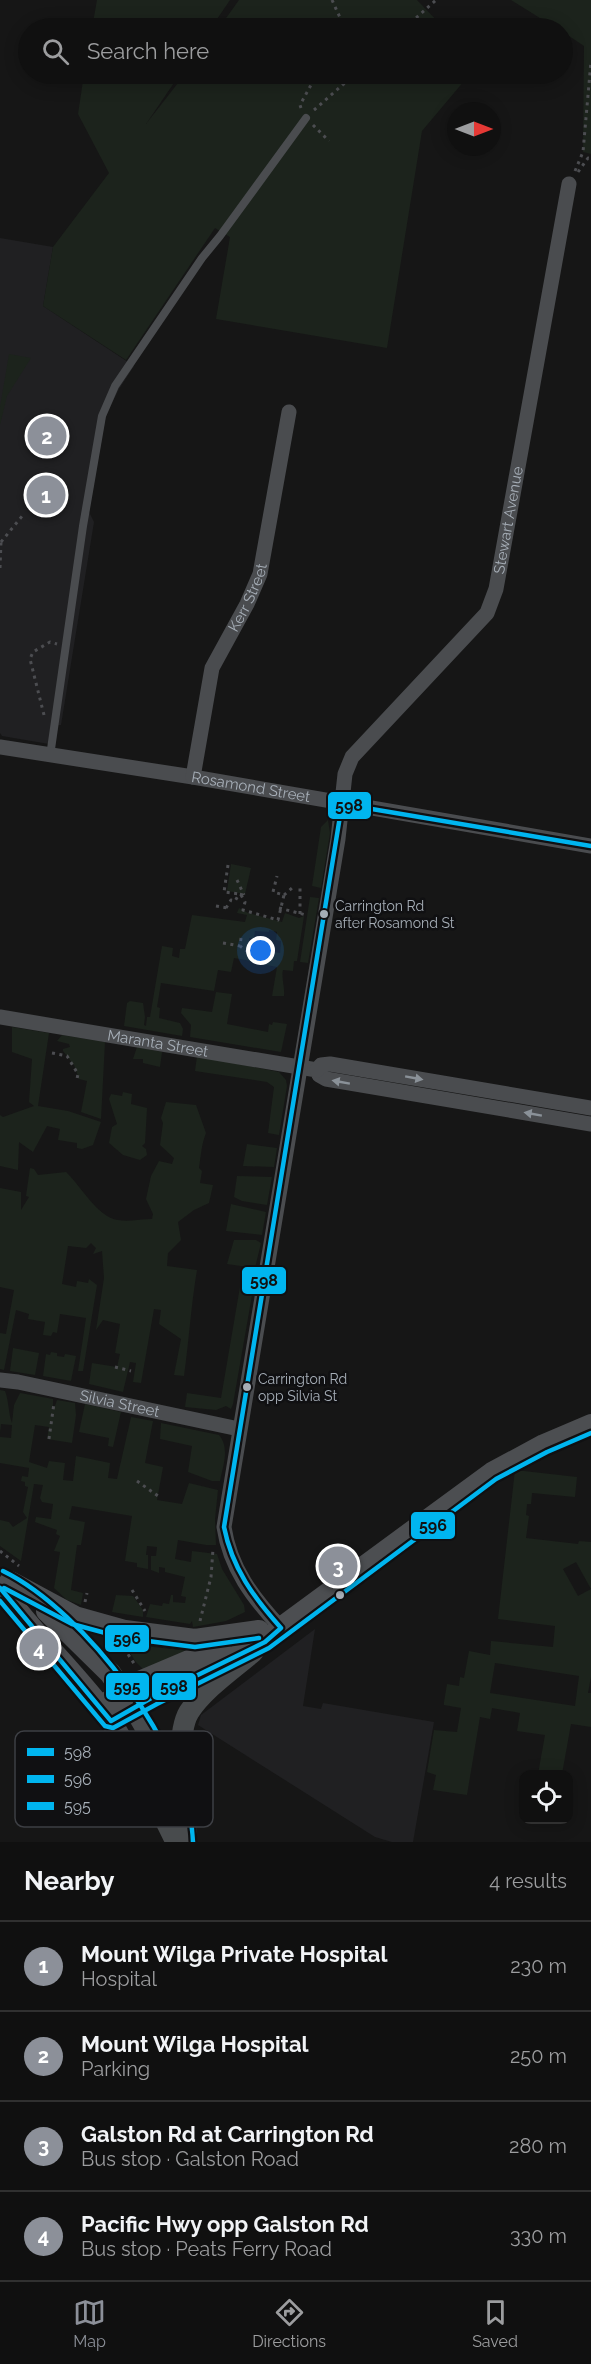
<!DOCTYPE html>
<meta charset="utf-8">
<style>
:root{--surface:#101010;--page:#1e1e1e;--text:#f1f3f6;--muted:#9c9d9f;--line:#303030;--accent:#8c9099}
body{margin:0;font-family:Raleway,sans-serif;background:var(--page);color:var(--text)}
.controls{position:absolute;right:18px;bottom:18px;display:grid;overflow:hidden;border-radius:12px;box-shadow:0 3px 15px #0003}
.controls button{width:54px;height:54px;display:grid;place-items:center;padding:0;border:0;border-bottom:2px solid var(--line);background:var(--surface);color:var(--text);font:30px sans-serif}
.compass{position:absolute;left:447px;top:102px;width:54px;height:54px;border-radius:50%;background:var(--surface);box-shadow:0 3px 15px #0003;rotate:90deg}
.you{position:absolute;left:261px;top:951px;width:21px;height:21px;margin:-15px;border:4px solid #fff;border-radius:50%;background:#1a73e8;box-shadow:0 0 0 9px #1a73e833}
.badge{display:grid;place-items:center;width:39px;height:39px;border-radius:50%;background:var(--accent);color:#fff;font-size:20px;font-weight:700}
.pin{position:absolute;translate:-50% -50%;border:3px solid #fff;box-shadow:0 2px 6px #0006}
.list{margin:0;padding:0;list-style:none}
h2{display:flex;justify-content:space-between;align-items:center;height:78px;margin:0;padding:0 24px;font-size:26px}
h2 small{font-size:20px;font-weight:400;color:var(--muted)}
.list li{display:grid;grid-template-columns:39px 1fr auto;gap:18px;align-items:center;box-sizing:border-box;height:90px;padding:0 24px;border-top:2px solid var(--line)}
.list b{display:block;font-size:22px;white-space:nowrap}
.list p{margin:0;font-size:20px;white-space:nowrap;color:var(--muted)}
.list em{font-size:20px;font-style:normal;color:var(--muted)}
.icon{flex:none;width:33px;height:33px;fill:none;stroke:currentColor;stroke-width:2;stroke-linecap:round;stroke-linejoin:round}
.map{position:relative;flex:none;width:591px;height:1842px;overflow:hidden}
.search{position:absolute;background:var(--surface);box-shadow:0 3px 15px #0003;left:18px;right:18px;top:18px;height:66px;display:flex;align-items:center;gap:15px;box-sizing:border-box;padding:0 21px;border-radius:33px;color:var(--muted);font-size:22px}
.sheet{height:438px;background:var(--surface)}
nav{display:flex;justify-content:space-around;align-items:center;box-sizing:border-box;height:84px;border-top:2px solid var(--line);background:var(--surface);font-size:16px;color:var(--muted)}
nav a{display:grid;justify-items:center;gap:3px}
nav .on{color:var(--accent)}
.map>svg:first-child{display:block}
</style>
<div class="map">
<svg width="591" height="1842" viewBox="0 0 591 1842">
<rect width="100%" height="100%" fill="#161616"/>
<path fill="#202022" d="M0,238L53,247L43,306L134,366L119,389L106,415L89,512L94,522L61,725H58L55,745L2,736L0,733Z
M315,1629L303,1706L321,1709L323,1703L434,1722L413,1842H392L375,1837L198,1725L201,1715Z"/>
<path fill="#1c231c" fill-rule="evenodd" d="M97,0H230L211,28H92Z
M239,0H417L444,28H219Z
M511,0H591V154L583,152L584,46L563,32L562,28H556Z
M84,74H180L146,124L185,74H470L422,131L387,348L216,319L230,237L215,228L126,360L43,306L53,247L109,173L78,114Z
M9,354L31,358L7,396L0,425V407Z
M328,820L330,833L321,888L312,886L321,827Z
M231,864L251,868L245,894L227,891Z
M310,897L319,898L308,963L300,962Z
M239,908L248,913L282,922L285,913L299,918L304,916L297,961H294L293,971L283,970C281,976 285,988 284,996H272L277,967C259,964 249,960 234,958L231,972L218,970L214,991L161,983L157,1007L160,1008L159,1018L180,1023L183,1029L182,1036L124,1026L127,1003L130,1001L143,1003L145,1017L144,1025L146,1026L147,1017H150L162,946L173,948L172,956L179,958L180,949H185L192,915L245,922L247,915L237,913ZM269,930L277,932L276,940L281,941L280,953L274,952L272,957L250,952L249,938H254L255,931L269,932Z
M216,992L232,994L227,1024L268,1032L269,1024L272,1025L273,1022L287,1024L281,1052L190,1037L191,1025L181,1013L182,1008L212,1012Z
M12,1027L49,1033L38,1106L68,1111L101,1122L93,1145L82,1149L77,1148V1143L58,1140L60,1129L47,1126L33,1152L19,1142L18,1170L0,1166V1115L3,1117L34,1106L29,1102L32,1059L12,1052Z
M62,1035L105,1042L101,1119L81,1112L87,1081L79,1079L74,1065L63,1051V1049L70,1047L69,1044L57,1041Z
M137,1047L162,1052L160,1067L143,1063V1059H133Z
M197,1056L279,1072L286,1080L287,1086L279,1135L268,1133L274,1087L267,1082L195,1071Z
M123,1092L132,1094L131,1104L147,1108L145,1143L142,1146L146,1149L147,1155L140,1160L123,1155L109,1143L112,1127L117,1124L109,1099L111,1094L122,1096Z
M166,1102L196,1105L206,1133C201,1146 201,1156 199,1168L202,1171L200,1183L213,1185L209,1203L194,1210L178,1222L181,1240L168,1253L167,1266L197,1270C191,1305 189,1341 184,1376L174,1375L181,1339L159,1324L161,1310L154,1309L141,1383L133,1382L136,1363L130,1362L123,1392L89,1384L92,1363L117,1367L120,1354L115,1353L120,1324L103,1320L96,1330L104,1278L102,1251L93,1254L96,1248L91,1243L86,1248L68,1246L62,1284L76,1287L77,1281L88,1283L89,1279L97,1285L83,1371H78L86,1318L60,1314L57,1333L53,1332L51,1336L43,1335L45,1322L28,1319L29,1314L16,1310L4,1370L0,1369V1333L6,1334L14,1290L0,1287V1188L21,1192V1210L29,1197L26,1196L30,1168L34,1169L38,1175L66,1172C82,1187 97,1217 118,1220C128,1222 141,1219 152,1219L153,1214L146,1199L151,1176L159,1161L172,1164L174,1158L160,1145L163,1123L161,1118Z
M247,1144L277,1148L274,1167L243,1166Z
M237,1176L272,1177L267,1205L242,1201L234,1197Z
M231,1204L266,1212L262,1235L226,1231Z
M234,1240H256L261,1243L255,1268L227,1264Z
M242,1275L255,1278L233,1404L231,1409L226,1406L216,1410L185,1407L187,1393L221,1398Z
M13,1348L39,1353L35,1375L10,1371Z
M51,1352L57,1353V1356L64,1357L65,1354L76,1356L71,1381L43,1376L46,1354L50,1355Z
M0,1390L5,1391C9,1401 8,1412 12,1423L14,1405L20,1393L53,1399V1406H55L57,1400L75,1403L76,1415L72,1443L47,1439L49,1427L35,1425L29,1462L47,1468L49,1461L65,1463L63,1480L73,1481L76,1456L110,1463L108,1478L117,1479L131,1417L153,1421L145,1463L163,1467L157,1500L182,1504L189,1483L218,1490L215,1519L216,1545H206L178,1540L175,1559L191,1562L192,1551L217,1554L222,1569L244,1605L245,1612L226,1621L193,1627L192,1621L190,1624L146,1617L150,1604L162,1606L163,1603L169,1604L171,1595H173V1602L185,1603L186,1597L181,1596L185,1577L165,1572V1568L159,1567V1573L151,1570V1556H156L157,1547L147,1546L146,1555H148V1569L137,1567V1563L125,1561L132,1516L72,1506L69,1519L85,1522L81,1545H77L71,1590L83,1593L81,1605L67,1600L54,1588L60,1552L54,1551L60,1536L56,1534L57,1530L35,1522L36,1517L51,1519L53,1504L42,1502L40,1498L43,1485L34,1484L21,1561L0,1546V1520L9,1522L13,1527L27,1518L23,1512L28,1487L25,1486V1482L21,1481L22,1476L28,1477L29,1468L0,1463V1437L11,1438L12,1425L1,1424L0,1433Z
M85,1404L121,1412L113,1447L108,1446L109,1438L79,1432Z
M161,1423L219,1435C230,1448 223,1466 220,1481H212L188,1472L192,1446L160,1439Z
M515,1470L577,1477L575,1497L532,1493L531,1504H527L526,1515L529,1516L526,1538L578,1544L579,1541L591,1542V1589L576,1562L563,1569L578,1596L591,1589V1677L588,1693H591V1727L571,1724L562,1774H538L545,1735L517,1731L520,1713L492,1708L490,1719L480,1717L467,1795L433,1790L436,1775L427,1772L434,1730L457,1732L461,1708L444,1705V1702L447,1684L459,1686L460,1677L464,1678L469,1651L490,1655L491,1641L553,1647L555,1626L498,1619ZM495,1663L579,1676L575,1706L490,1693Z
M116,1595L133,1596L143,1610V1617L112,1612Z
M125,1644L191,1651L145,1671L135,1661Z"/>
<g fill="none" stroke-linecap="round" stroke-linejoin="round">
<path stroke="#4c4d51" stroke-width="3" stroke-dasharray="3 4.5" stroke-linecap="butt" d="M332,0L342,22L339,28
M405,28L436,0
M301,108L300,105L317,74
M314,110L355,74
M313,125L329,141
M575,171L583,152L591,61
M578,172L588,158L591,159
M1,542L23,515
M0,568L1,542
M44,715L30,659L33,652L50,642L57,644
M228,865L224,892L239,894
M237,880L244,895
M241,895L245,902L243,910L278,920L284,895L273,892L277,876
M284,895L293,887
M216,906L227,908
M226,908L231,900L235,901L239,894L247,896
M279,908L306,915
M300,914V888
M241,938L240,946L255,957
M223,943L240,946
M52,1053L67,1056L78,1074L77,1079
M115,1367L131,1371
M49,1439L54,1403
M137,1481L158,1496
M0,1551L19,1566
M132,1590L145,1611
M85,1602L87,1593
M200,1621L211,1577L213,1549
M124,1648L135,1665
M115,1815L131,1817L142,1814"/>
<path stroke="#4a4c4f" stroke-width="8" d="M50,756L83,526L102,416L115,386L202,258L220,236L306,118"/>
<g stroke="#4a4c4f" stroke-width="15">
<path id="s1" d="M0,747L193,777L591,846"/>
<path id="s2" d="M193,777L212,668L247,604L260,574L289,412"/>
<path id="s3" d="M0,1017L317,1070L319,1075L326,1079L591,1124"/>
<path d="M317,1070L321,1065L330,1064L591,1108"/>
<path id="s4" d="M0,1380L18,1382L239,1429"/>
<path id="s5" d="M281,1628C253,1598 230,1568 224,1527L338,839L345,774L352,757L487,613L496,589L569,184"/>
</g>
<path stroke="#484b4d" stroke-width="21" d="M134,1708L156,1746L176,1796
M111,1721L146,1781L176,1842
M186,1832C184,1802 174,1737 189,1712C204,1689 232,1670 253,1652"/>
<path stroke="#4c4e51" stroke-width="22" d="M10,1582L75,1617L125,1631L195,1640L259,1631
M0,1588C33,1635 77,1674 111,1721L153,1697L265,1642L281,1628L492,1473L544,1445L591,1425
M47,1611L110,1673L132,1704
M100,1707L142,1681L220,1648"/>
<defs>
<path id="bus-1" d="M0,1588L111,1721L153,1697L265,1642L281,1628C254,1598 232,1568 224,1527L342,804L591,846"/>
<path id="bus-2" d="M4,1588L72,1624L124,1638L195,1647L259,1638
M0,1601L105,1726L113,1728L157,1704L269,1648L496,1479L547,1452L591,1433"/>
<path id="bus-3" d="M3,1571C85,1611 190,1749 193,1842"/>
</defs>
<use href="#bus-1" stroke="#101012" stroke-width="9"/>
<use href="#bus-2" stroke="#101012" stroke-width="9"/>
<use href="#bus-3" stroke="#101012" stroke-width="9"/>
<use href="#bus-1" stroke="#00b5ef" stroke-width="4.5"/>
<use href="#bus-2" stroke="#00b5ef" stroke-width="4.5"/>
<use href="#bus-3" stroke="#00b5ef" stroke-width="4.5"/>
</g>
<defs><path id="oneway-solid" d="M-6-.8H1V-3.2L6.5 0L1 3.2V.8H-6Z" transform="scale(1.5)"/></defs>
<g fill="#8a9198">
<use href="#oneway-solid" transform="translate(414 1078) rotate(10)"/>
<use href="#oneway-solid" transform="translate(341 1082) rotate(-170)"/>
<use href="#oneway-solid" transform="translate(533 1114) rotate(-170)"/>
</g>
<g fill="#a6aeb7" stroke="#101012" stroke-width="2">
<circle cx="324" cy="914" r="5"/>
<circle cx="247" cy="1387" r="5"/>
<circle cx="340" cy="1595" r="5"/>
</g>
<g text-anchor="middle" stroke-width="5" stroke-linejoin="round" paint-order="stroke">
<g font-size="14" fill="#a6aeb7" stroke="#101012" text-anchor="start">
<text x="335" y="911">Carrington Rd<tspan x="335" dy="17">after Rosamond St</tspan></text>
<text x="258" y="1384">Carrington Rd<tspan x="258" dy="17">opp Silvia St</tspan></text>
</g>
<g font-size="15" fill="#a6aeb7" stroke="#101012">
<text dy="5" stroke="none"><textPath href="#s5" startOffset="1192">Stewart Avenue</textPath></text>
<text dy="5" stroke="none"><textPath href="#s2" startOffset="190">Kerr Street</textPath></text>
<text dy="5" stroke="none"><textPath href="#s1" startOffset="254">Rosamond Street</textPath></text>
<text dy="5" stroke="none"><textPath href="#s3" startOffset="160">Maranta Street</textPath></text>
<text dy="5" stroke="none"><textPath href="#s4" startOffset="122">Silvia Street</textPath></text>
</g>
</g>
<rect x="15" y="1731" width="198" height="96" rx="9" fill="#101012" stroke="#3d3f44" stroke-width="1.5"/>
<rect x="27" y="1748" width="27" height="8" fill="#00b5ef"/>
<rect x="27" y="1775" width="27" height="8" fill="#00b5ef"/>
<rect x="27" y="1802" width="27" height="8" fill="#00b5ef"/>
<g font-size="16" fill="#a6aeb7">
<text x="64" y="1758">598</text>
<text x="64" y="1785">596</text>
<text x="64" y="1812">595</text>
</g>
<g stroke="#101012" stroke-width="2">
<rect x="327" y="791" width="45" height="29" rx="6" fill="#00b5ef"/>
<rect x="241" y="1266" width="46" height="29" rx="6" fill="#00b5ef"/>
<rect x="410" y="1511" width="46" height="29" rx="6" fill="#00b5ef"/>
<rect x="104" y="1624" width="46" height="29" rx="6" fill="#00b5ef"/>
<rect x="105" y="1672" width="45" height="29" rx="6" fill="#00b5ef"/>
<rect x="151" y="1672" width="46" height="29" rx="6" fill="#00b5ef"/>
</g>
<g font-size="16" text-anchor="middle" font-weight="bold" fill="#111">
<text x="349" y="811">598</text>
<text x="264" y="1286">598</text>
<text x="433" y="1531">596</text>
<text x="127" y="1644">596</text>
<text x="127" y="1692">595</text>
<text x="174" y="1692">598</text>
</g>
</svg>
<div class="controls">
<button><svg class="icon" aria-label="locate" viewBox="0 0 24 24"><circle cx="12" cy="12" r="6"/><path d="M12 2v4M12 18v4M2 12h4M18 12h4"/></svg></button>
</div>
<svg class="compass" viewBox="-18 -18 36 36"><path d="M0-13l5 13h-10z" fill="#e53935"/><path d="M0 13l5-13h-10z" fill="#9c9d9f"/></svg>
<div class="you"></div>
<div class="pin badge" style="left:46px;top:495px">1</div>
<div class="pin badge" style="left:47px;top:436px">2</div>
<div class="pin badge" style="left:338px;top:1566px">3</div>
<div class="pin badge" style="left:39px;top:1648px">4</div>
<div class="search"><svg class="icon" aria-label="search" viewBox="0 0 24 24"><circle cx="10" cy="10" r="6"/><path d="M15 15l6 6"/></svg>Search here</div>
</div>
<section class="sheet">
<h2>Nearby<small>4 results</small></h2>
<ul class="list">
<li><span class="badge">1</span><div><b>Mount Wilga Private Hospital</b><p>Hospital</p></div><em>230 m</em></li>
<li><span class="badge">2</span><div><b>Mount Wilga Hospital</b><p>Parking</p></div><em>250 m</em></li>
<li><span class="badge">3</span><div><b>Galston Rd at Carrington Rd</b><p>Bus stop · Galston Road</p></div><em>280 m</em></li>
<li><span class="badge">4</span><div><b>Pacific Hwy opp Galston Rd</b><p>Bus stop · Peats Ferry Road</p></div><em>330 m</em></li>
</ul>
</section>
<nav>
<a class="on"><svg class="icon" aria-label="map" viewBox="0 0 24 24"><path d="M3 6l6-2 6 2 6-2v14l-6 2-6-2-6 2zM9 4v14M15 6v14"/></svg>Map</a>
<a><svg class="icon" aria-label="directions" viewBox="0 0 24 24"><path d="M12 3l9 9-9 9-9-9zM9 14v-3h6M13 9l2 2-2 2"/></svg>Directions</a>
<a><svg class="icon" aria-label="saved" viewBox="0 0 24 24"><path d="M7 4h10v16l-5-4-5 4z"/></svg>Saved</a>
</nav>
